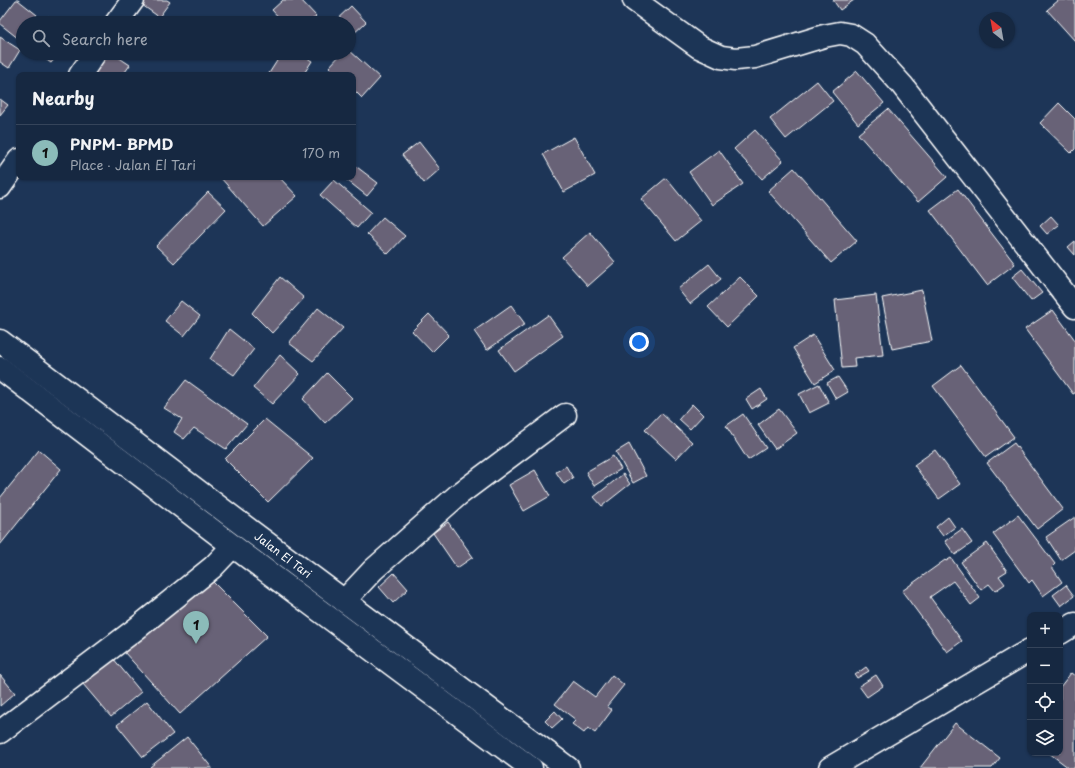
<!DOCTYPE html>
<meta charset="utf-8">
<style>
:root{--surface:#162841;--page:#1f3048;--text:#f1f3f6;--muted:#9ea6b1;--line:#35445a;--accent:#8bbbb9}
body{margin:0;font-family:"Playpen Sans",sans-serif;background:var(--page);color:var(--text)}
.controls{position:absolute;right:12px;bottom:12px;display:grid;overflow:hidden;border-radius:8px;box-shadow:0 1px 3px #0004}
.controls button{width:36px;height:36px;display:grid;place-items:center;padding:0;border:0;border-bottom:1px solid var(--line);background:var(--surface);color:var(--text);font:20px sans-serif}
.compass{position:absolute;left:979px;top:12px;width:36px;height:36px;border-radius:50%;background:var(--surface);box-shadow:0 1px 3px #0004;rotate:329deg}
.you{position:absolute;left:639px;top:342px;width:14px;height:14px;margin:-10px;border:3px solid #fff;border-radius:50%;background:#1a73e8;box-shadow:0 0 0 6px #1a73e833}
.badge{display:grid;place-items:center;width:26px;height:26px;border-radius:50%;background:var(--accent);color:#111;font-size:13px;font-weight:700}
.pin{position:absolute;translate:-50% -33px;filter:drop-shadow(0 1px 2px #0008)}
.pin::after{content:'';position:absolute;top:21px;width:14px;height:12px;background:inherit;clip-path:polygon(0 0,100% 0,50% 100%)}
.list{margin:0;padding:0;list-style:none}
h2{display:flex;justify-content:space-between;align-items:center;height:52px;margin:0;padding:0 16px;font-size:17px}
h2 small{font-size:13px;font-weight:400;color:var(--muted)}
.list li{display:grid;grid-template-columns:26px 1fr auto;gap:12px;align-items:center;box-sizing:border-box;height:56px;padding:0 16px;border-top:1px solid var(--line)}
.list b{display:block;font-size:15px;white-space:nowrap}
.list p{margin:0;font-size:13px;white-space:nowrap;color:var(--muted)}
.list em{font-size:13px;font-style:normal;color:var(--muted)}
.icon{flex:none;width:22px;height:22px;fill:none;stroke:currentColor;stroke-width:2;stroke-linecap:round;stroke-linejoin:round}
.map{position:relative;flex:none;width:1075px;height:768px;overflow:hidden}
.search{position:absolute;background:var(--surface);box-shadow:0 1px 3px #0004;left:16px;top:16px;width:340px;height:44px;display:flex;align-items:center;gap:10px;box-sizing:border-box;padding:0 14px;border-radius:22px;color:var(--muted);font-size:15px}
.panel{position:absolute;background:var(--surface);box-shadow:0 1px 3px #0004;left:16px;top:72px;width:340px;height:108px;border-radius:8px}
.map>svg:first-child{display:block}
</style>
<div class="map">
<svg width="1075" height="768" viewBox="0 0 1075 768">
<rect width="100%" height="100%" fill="#1d3557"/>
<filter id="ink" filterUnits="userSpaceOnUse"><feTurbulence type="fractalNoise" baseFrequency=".025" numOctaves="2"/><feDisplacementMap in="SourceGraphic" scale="8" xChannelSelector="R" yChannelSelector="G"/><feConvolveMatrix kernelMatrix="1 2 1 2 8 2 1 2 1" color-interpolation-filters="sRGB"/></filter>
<g filter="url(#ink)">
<path fill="#676277" stroke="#fff" d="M16,0H18L37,15L31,23H23V33L19,39L0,24V21Z
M135,0H167L170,2L159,17Z
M283,0H301L316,16L309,23H284L272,10Z
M833,0H854L840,10Z
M1059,0H1075V41L1047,10Z
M351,6L366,22L349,38V23H333Z
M48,16L57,23H42Z
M0,37L20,50L9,68L0,62Z
M349,50L380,78L362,98L353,89V75H337L329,67L342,53H349Z
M37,53H59L51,63Z
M100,53H112L130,65L123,75H85Z
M282,53H299L312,61L303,75H268Z
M857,71L884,103L858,124L832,92Z
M817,81L833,101L786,139L770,119Z
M0,99L8,105L0,115Z
M1059,103L1075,119V149L1071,153L1040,123Z
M888,109L947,177L918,202L858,134Z
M755,130L783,161L762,179L734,149Z
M574,137L595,175L564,192L543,154Z
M419,142L440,169L424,183L402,155Z
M719,150L743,184L712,205L689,172Z
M353,164L378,183L367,196L343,177H353Z
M794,168L857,241L831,263L768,191Z
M220,177H279L297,196L263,226Z
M666,178L701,221L676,241L641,199Z
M334,180L371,212L357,228L320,195Z
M958,189L1015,264L987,285L930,210Z
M208,192L226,209L174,263L156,246Z
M1051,216L1059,225L1047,234L1040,226Z
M383,217L405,236L388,254L367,234Z
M590,232L615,262L588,286L562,257Z
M1075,241V255L1068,247Z
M709,264L721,279L690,304L678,289Z
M1022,269L1042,293L1031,301L1012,277Z
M280,277L304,298L272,333L252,313Z
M740,277L759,296L727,327L708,307Z
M922,290L932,341L892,349L882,298Z
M876,295L883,355L854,358L855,367L842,368L835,300Z
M181,301L200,316L184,336L165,321Z
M511,305L525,324L487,350L474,331Z
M318,308L343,328L313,361L289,343Z
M1053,310L1075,340V393L1073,394L1025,329Z
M429,314L449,335L432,352L412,331Z
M548,315L563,336L514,371L499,350Z
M229,329L254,349L234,375L210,359Z
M813,335L835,370L815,383L793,348Z
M280,355L300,374L272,404L253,388Z
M961,365L1014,437L986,457L933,386Z
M327,373L352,398L325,423L303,399Z
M838,377L848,392L836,399L827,383Z
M186,380L247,424L226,449L194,428L184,439L174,432L182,419L164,408Z
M819,384L829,403L809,413L799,394Z
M761,389L767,399L752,409L746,399Z
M692,404L703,415L690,429L679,419Z
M779,409L797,433L775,449L758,425Z
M661,413L692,442L676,459L645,430Z
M743,414L766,448L748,460L726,426Z
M265,419L313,458L268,502L225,459Z
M1014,443L1063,509L1037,529L987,463Z
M629,444L646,476L633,483L616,452Z
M39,450L61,469L0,545V498Z
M935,450L960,484L939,499L914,465Z
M613,456L621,469L594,486L586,472Z
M566,466L573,478L564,484L556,472Z
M535,470L550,496L524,511L509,485Z
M623,474L630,484L602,506L594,497Z
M1018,515L1055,564L1052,567L1062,582L1043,596L1032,580L1029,583L993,534Z
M948,517L955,527L943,536L936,527Z
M1075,517V550L1061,560L1046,537Z
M448,522L473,557L457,568L433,533Z
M962,529L972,543L955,555L945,541Z
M987,543L1007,571L999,576L1005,584L995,591L989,584L981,590L961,562Z
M951,558L980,598L971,605L953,581L930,597L962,641L947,652L902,591L945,560L946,561Z
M394,573L408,589L393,603L379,587Z
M208,577L267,636L180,714L124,652Z
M1066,585L1074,596L1061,606L1053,595Z
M108,652L141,692L111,717L77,677Z
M866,667L869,671L857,678L855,675Z
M1071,673L1075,676V768H1069L1049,753H1060V687Z
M0,675L15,693L0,706Z
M612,675L624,685L607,706L612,710L595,733L588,728L584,733L572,724L576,720L555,704L573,681L595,697Z
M876,675L883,686L867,697L859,686Z
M147,701L173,734L143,757L117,725Z
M555,711L562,719L552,728L545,721Z
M955,723L1000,758L992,768H920Z
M187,737L212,768H151L150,767Z"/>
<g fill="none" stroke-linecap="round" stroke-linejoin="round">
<defs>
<g id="minor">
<path d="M634,0L699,47L721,57L736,59L755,57L824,36L840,33L851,35L865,44L902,85L1075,307"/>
<path d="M116,23L133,0"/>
<path d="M80,75L95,53"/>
<path d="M0,187L19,160"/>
<path id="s1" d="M0,341L252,532L568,768"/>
<path d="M0,368L233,546L531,768"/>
<path d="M344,601L373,570L458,495L565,415"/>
<path d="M1060,633L1075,624"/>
<path d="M0,732L136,629L213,567L233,546"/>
<path d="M830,768L1030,650"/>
</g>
</defs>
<use href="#minor" stroke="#fff" stroke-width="25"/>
<use href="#minor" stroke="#1d3557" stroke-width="22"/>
</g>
</g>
<g text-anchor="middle" stroke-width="3" stroke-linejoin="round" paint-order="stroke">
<g font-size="11" fill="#fff" stroke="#1d3557">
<text dy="4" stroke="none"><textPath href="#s1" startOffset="355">Jalan El Tari</textPath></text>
</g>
</g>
</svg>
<div class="controls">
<button>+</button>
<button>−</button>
<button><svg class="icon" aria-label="locate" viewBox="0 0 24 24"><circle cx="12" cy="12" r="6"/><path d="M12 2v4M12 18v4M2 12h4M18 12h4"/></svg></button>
<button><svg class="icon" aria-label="layers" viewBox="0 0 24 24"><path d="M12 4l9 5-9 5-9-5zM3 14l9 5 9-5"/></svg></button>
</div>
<svg class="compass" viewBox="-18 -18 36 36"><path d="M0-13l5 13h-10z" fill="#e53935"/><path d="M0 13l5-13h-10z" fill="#9ea6b1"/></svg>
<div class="you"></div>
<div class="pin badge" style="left:196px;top:644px">1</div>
<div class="search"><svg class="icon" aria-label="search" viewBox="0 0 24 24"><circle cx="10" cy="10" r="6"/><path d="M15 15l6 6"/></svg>Search here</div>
<section class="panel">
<h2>Nearby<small></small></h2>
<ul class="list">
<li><span class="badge">1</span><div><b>PNPM- BPMD</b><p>Place · Jalan El Tari</p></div><em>170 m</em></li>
</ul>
</section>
</div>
